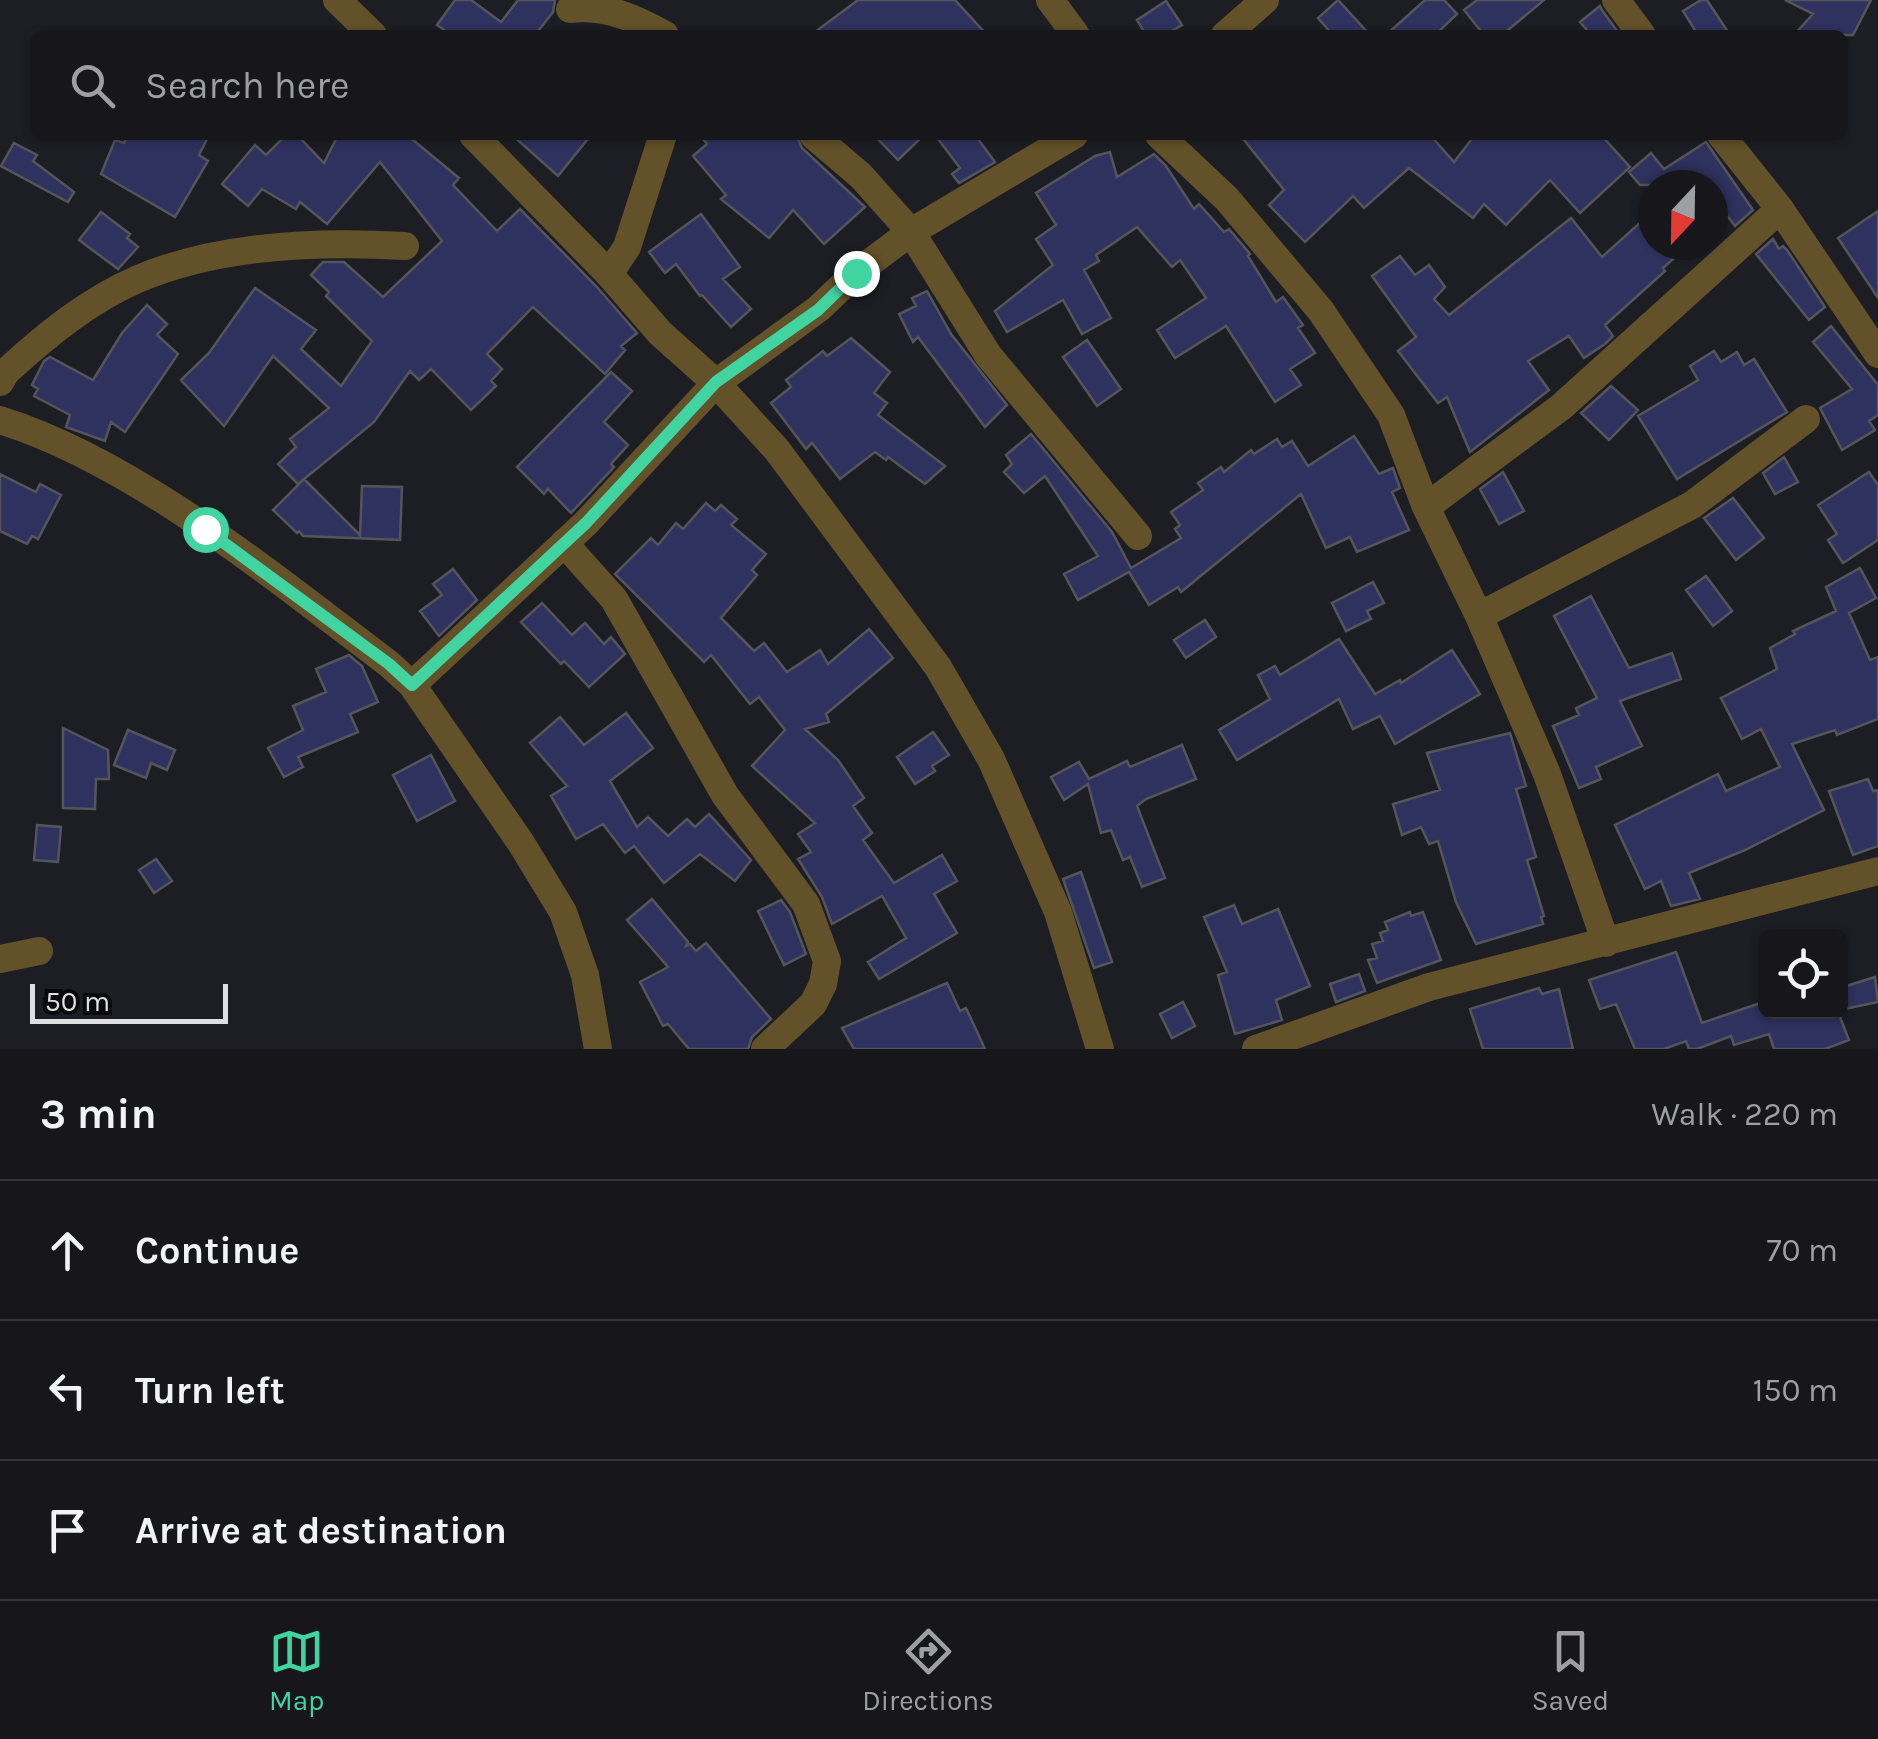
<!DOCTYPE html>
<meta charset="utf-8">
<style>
:root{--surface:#16161b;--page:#1f1f24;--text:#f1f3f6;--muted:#9e9fa3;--line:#35353a;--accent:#41d4a1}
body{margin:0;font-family:Karla,sans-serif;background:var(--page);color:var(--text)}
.controls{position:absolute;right:30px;bottom:30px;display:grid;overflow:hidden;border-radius:15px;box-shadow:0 2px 8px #0004}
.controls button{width:90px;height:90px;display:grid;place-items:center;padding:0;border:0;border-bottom:2px solid var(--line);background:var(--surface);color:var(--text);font:50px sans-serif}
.compass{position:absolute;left:1638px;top:170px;width:90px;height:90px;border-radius:50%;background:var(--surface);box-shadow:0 2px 8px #0004;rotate:202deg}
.scale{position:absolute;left:30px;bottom:25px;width:198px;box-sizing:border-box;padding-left:10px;border:5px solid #dedfe3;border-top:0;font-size:28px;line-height:35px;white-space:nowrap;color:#dedfe3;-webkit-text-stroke:8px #08080b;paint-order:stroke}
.stop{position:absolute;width:30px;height:30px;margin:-22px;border:8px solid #41d4a1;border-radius:50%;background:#fff}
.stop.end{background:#41d4a1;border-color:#fff;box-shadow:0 2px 10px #0008}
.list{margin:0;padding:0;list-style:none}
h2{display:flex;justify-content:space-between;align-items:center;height:130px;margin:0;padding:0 40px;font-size:42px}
h2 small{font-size:32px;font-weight:400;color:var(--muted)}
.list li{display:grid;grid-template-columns:65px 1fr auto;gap:30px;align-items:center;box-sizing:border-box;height:140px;padding:0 40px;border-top:2px solid var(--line)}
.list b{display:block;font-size:38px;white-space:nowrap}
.list em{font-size:32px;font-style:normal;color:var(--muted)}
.icon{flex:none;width:55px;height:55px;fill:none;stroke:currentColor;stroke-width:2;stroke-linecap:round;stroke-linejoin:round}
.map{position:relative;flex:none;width:1878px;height:1049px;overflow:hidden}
.search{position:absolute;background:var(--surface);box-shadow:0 2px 8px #0004;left:30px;right:30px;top:30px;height:110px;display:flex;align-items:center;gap:25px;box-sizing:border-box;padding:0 35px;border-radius:15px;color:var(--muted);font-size:38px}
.sheet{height:550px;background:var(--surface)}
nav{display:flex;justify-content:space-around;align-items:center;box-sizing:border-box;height:140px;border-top:2px solid var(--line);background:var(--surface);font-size:28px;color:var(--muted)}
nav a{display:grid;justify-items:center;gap:5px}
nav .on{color:var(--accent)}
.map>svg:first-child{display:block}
</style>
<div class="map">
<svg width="1878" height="1049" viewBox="0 0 1878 1049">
<rect width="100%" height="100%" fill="#1d1e24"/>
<path fill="#2f315e" stroke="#54555b" stroke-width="2.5" d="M455,0H471L501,22L518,0H555L553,12L535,35H451L437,25Z
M858,0H955L987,35H811Z
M1338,0L1370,35H1333L1318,18Z
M1425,0H1444L1457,14L1435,35H1386Z
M1477,0H1544L1502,35H1484L1464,10Z
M1701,0H1707L1730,35H1698L1683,11Z
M1785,0H1871L1853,35H1794L1813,14Z
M1166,1L1182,25L1165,35H1146L1137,20Z
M1600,6L1602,10L1620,35H1591L1580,22Z
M128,135H209L199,155L208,161L175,217L101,174L115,140L124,143Z
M286,135H297L324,163L338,135H407L459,178L453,185L497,231L520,209L596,286L637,333L621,346L625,350L605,374L533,307L487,354L502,369L491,381L496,386L471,410L431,369L419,380L410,371L374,422L298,484L278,464L296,447L290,439L329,408L273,356L224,426L181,380L209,353L255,288L316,330L301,349L341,386L372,341L326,296L329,292L311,275L323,262H344L383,297L442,241L380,162L327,224L300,202L296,209L262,189L248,206L222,184L255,145L266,155Z
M512,135H591L558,176Z
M700,135H796L802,148L865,207L824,244L793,210L769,238L721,199L726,195L693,156L707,144Z
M874,135H924L898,160Z
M935,135H975L995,162L959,183L952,174L960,168Z
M1240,135H1430L1454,162L1475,135H1601L1630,167L1580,213L1550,180L1506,225L1484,204L1473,218L1409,168L1364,208L1353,196L1305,242L1269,205L1284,190Z
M1706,142L1753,210L1735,226L1725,213L1713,223V185H1640L1629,172L1651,153L1664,169Z
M14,143L37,155L33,161L74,192L68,202L1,166Z
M1110,152L1117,177L1154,154L1166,166L1194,209L1199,204L1224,232L1229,229L1250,254L1248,256L1276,302L1283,297L1303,325L1298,328L1315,353L1290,369L1301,385L1275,402L1226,326L1175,358L1157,330L1206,298L1180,260L1172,267L1137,227L1096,255L1099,261L1084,270L1111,318L1082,334L1063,300L1007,332L995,311L1053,265L1036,239L1056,225L1036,193L1095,156Z
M1653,211V245H1689L1663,268L1665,271L1605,325L1613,336L1605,344L1584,358L1569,336L1528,361L1549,390L1470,452L1447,397L1438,403L1398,351L1416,337L1372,276L1400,256L1415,275L1429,265L1445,287L1434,299L1449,315L1571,218L1602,257Z
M1878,211V298L1838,238Z
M101,212L130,234L127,238L138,247L118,269L79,240Z
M701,214L740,267L723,279L751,309L731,327L702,295L700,296L676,264L665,273L649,252Z
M1773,239L1779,249L1783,246L1787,250L1825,307L1809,320L1756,254Z
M927,291L951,334L1007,405L985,427L918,337L913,342L899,314L916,306L912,298Z
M147,305L167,324L157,335L178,354L125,432L111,422L105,441L66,427L70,415L34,396L38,389L32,385L44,361L50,357L93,380L122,333Z
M1831,326L1878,385V415L1869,421L1875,430L1842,450L1820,408L1852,389L1813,342Z
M851,338L890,372L874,393L887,403L878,415L945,466L925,484L888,457L886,460L875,452L840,479L812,443L806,449L771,403L791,387L786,380L823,351L827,356Z
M1087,340L1121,389L1097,406L1063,357Z
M1714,351L1721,362L1737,352L1744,365L1754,359L1787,412L1677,479L1638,416L1698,380L1690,366Z
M611,372L632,391L604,422L628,445L611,464L614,467L571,513L548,489L544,494L517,467Z
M1611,386L1638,410L1609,440L1581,413Z
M1031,434L1112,532L1131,568L1181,538L1175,529L1180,525L1171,512L1203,490L1198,483L1221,467L1224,472L1251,450L1254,454L1277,439L1282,447L1292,441L1308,466L1354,436L1379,474L1393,468L1400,488L1392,492L1409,530L1357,552L1350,537L1326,548L1301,494L1181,592L1178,587L1149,605L1129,572L1078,600L1064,574L1098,556L1045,476L1024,493L1004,472L1012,464L1006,455Z
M1784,457L1798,482L1775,494L1763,473Z
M1503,472L1524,511L1499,524L1480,489Z
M1869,472L1878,485V540L1843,563L1828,540L1837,534L1818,505Z
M0,474L36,492L40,484L61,495L38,539L32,536L27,544L0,531Z
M304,479L360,535L362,486L402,487L400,540L303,536L299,531L297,533L273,510Z
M1733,498L1764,538L1736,560L1704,518Z
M706,503L715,511L721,505L737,519L731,525L766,554L752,570L757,575L721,618L754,651L764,643L787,672L820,650L828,664L869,629L893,658L826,714L829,722L805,729L838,760L864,798L853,806L872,833L863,840L894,883L942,855L957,881L934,894L957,933L879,979L868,962L906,938L882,896L832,924L822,897L798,859L811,852L798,834L815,823L752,766L785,730L759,697L750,704L711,655L704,662L615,574L651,538L658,545L676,523L683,529Z
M1860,568L1876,598L1849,613L1870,660L1878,657V719L1837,735L1835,730L1792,744L1824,810L1745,850L1689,873L1700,899L1671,906L1661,881L1645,889L1615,825L1718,774L1726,791L1780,767L1761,729L1742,739L1721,698L1777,669L1770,648L1795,634L1793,631L1836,611L1826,587Z
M453,569L477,600L439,636L420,611L442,595L433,584Z
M1706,576L1732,611L1713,626L1686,590Z
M1373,582L1384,603L1367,611L1371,619L1346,631L1332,603Z
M1591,596L1629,668L1672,653L1681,679L1620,701L1642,746L1596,767L1601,779L1579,788L1553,726L1579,715L1576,708L1597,698L1554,616Z
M542,603L572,635L585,623L604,644L611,637L625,654L589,687L564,661L561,664L521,622Z
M1205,620L1216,637L1186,658L1174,640Z
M1339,639L1375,694L1400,680L1401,683L1452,650L1480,694L1395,744L1380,716L1353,729L1339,699L1237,760L1219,730L1270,699L1258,675L1275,666L1280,675Z
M349,655L362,666L378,702L350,714L358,732L298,757L303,767L284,777L268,748L303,730L293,706L326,692L316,669Z
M626,713L653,748L610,781L637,827L648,817L668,836L687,819L695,827L709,814L751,860L735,881L700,854L664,883L634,846L625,853L603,824L576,839L551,796L567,786L530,743L560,717L584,745Z
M63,728L108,750L109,779H96L95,809L63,808Z
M128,730L175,750L167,770L151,763L146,778L114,765Z
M933,732L949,755L932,766L935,771L915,784L897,757Z
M1510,733L1526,786L1516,789L1536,857L1527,860L1544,916L1541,917L1543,924L1476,944L1456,902L1438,841L1429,844L1421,827L1402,835L1393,804L1440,790L1427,753Z
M1182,745L1196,779L1146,799L1137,806L1165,878L1142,887L1130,857L1123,860L1111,830L1101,833L1088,784L1064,800L1051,777L1079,762L1089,779L1127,761L1130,767Z
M431,755L455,801L417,821L393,775Z
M1868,779L1873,791L1878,790V846L1853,855L1829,791Z
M37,825L61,827L58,862L34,860Z
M156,859L172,881L154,893L139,870Z
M1081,872L1112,962L1094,968L1063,879Z
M652,899L688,942L686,946L690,944L696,951L706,943L771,1019L752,1037L748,1049H689L668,1024L663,1026L640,982L668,967L627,920Z
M781,900L790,912L806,954L784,965L758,911Z
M1234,905L1242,924L1278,909L1310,986L1276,1000L1282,1020L1235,1034L1218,975L1227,972L1204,917Z
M1410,912L1411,916L1423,912L1441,960L1377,983L1368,960L1377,958L1372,944L1383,941L1380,933L1388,930L1385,922Z
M1676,952L1702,1023L1766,1001V1012H1838L1849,1040L1825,1049H1774L1769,1034L1734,1045L1731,1036L1697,1049H1689L1686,1041L1664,1049H1635L1616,1004L1600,1009L1589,980Z
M1359,974L1365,991L1336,1002L1330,984Z
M1875,977L1878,1002L1840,1010V988Z
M947,983L960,1011L966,1008L985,1049H854L842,1028Z
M1539,988L1542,994L1559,989L1573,1049H1483L1470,1009Z
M1183,1002L1195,1026L1172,1038L1160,1014Z"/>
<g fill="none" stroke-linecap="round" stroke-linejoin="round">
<path stroke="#625129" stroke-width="28" d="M337,0L373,35
M1050,0L1076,35
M1616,0L1642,35
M570,9C606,5 635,18 665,35
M1225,35L1265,0
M473,135L609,274L660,333L716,383L777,450L938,667L991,759L1058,912L1100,1049
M813,135L861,176L911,232L988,355L1138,536
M1159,135L1227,199L1321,311L1391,415L1426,507L1479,616L1547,774L1606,943
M1721,135L1780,209L1878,354
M609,274L627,247L663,135
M0,382L6,372C45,336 89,300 138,279C218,245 320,241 405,246
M0,420C135,462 276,579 389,664L412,685L521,843L563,912L585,975L598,1049
M1426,507L1561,407L1780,209
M564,543L614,599L725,795L806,904L827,961L823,984L813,1004L765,1049
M1479,616L1692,505L1806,419
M412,685L586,523L716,383L818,309L856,273L911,232L1074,135
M0,959L39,951
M1256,1049L1429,987L1878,871"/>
</g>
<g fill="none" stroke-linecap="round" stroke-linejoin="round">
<path stroke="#41d4a1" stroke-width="12" d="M205,529L389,664L412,685L586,523L716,382L818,310L856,273"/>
</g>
</svg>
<div class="controls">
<button><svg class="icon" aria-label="locate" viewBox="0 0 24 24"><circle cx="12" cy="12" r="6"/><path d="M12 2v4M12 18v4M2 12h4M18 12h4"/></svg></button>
</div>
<svg class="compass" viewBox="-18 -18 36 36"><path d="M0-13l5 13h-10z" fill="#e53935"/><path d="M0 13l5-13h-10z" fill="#9e9fa3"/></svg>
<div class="scale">50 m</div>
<div class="stop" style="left:205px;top:529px"></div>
<div class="stop end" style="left:856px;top:273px"></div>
<div class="search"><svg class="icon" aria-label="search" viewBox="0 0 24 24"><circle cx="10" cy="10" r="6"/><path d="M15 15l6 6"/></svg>Search here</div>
</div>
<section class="sheet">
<h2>3 min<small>Walk · 220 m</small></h2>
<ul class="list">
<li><svg class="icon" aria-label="ahead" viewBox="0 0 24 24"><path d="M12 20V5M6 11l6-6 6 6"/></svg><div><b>Continue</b></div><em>70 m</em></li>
<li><svg class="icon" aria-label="left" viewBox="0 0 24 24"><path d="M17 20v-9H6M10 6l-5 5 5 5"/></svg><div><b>Turn left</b></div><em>150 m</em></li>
<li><svg class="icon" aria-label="arrive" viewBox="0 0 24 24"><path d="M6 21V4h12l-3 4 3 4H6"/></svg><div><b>Arrive at destination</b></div></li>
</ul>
</section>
<nav>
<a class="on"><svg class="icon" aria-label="map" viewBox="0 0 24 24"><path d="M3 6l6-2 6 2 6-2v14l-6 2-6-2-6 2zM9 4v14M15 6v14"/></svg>Map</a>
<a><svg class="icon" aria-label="directions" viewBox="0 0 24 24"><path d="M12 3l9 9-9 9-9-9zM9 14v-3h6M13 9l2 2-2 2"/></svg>Directions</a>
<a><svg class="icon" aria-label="saved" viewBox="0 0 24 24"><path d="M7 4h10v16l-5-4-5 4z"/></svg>Saved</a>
</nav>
